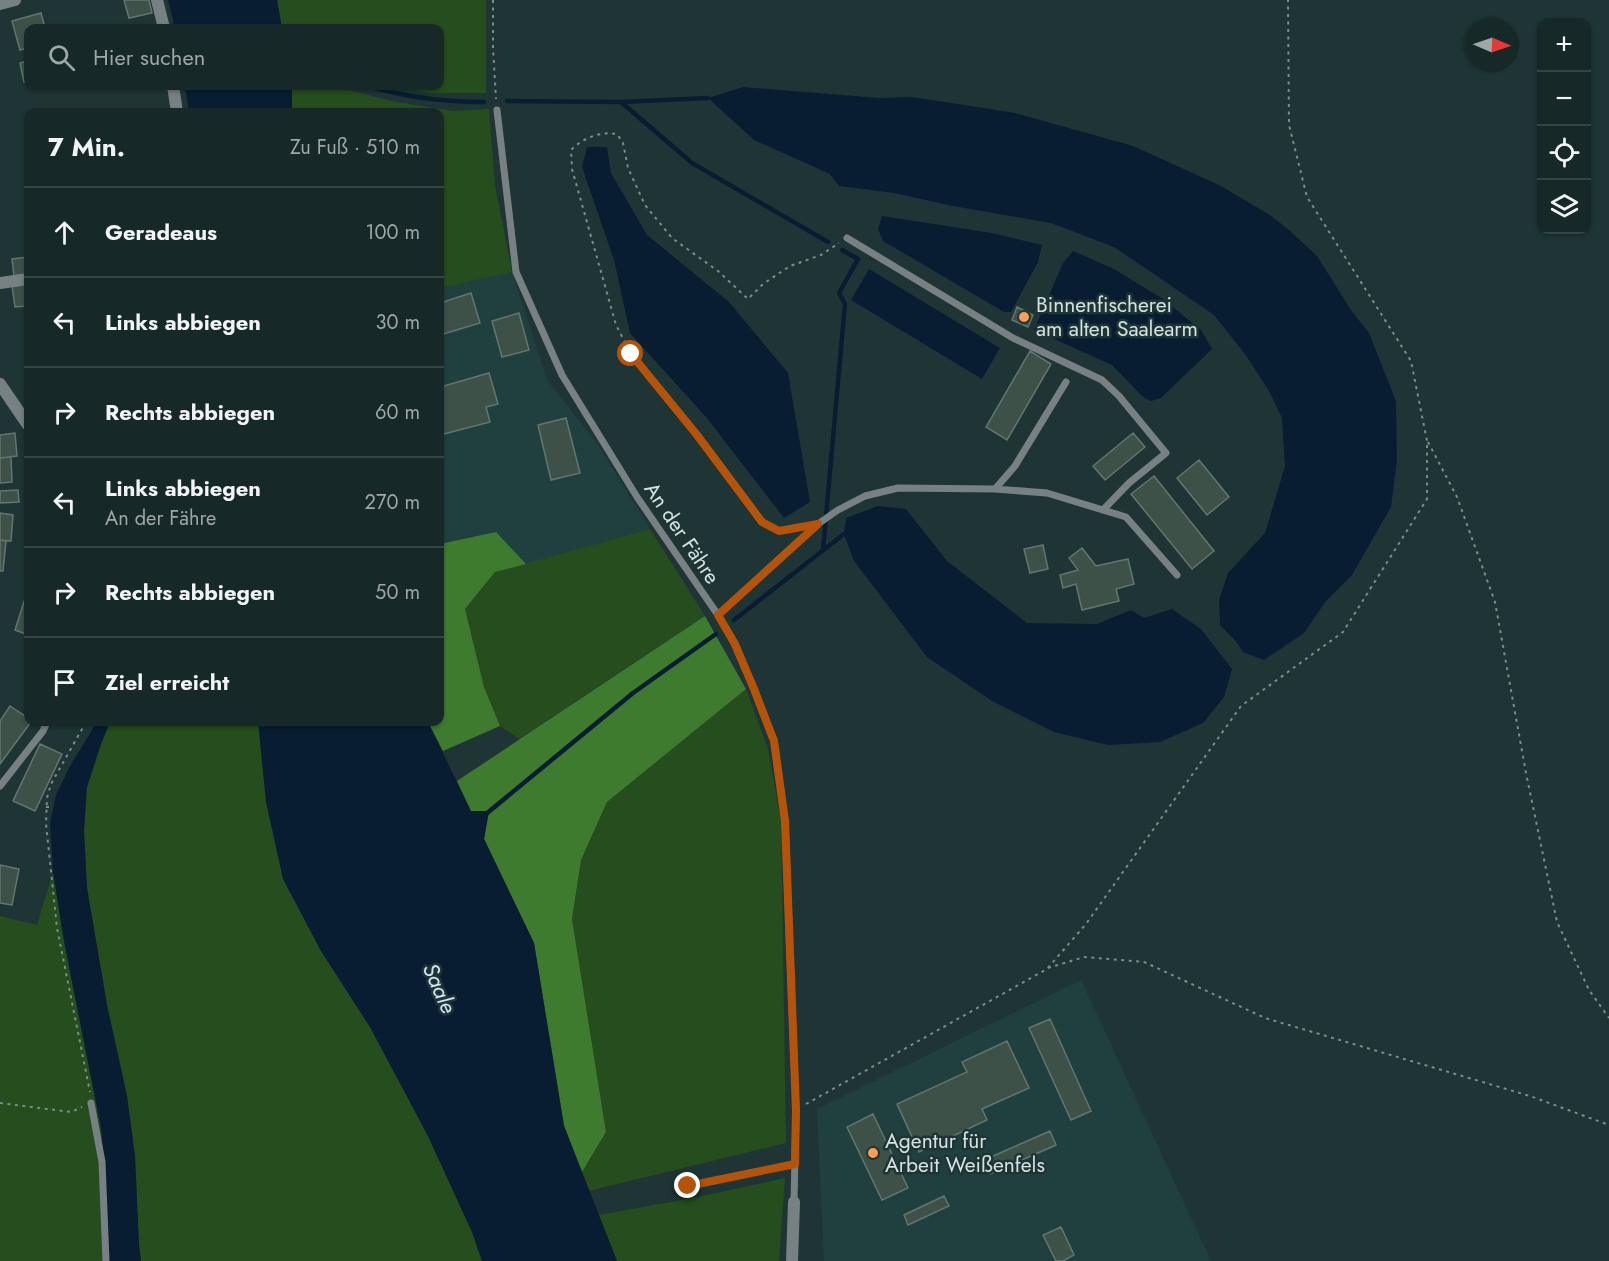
<!DOCTYPE html>
<html lang="de">
<meta charset="utf-8">
<style>
:root{--surface:#172828;--page:#243434;--text:#f1f3f6;--muted:#9ea6a8;--line:#364445}
body{margin:0;font-family:Jost,sans-serif;background:var(--page);color:var(--text)}
.controls{position:absolute;right:18px;top:18px;display:grid;overflow:hidden;border-radius:12px;box-shadow:0 2px 4px #0004}
.controls button{width:54px;height:54px;display:grid;place-items:center;padding:0;border:0;border-bottom:2px solid var(--line);background:var(--surface);color:var(--text);font:30px sans-serif}
.compass{position:absolute;left:1465px;top:18px;width:54px;height:54px;border-radius:50%;background:var(--surface);box-shadow:0 2px 4px #0004;rotate:92deg}
.stop{position:absolute;width:18px;height:18px;margin:-14px;border:4px solid #b45309;border-radius:50%;background:#fff}
.stop.end{background:#b45309;border-color:#fff;box-shadow:0 2px 6px #0008}
.list{margin:0;padding:0;list-style:none}
h2{display:flex;justify-content:space-between;align-items:center;height:78px;margin:0;padding:0 24px;font-size:26px}
h2 small{font-size:20px;font-weight:400;color:var(--muted)}
.list li{display:grid;grid-template-columns:39px 1fr auto;gap:18px;align-items:center;box-sizing:border-box;height:90px;padding:0 24px;border-top:2px solid var(--line)}
.list b{display:block;font-size:22px;white-space:nowrap}
.list p{margin:0;font-size:20px;white-space:nowrap;color:var(--muted)}
.list em{font-size:20px;font-style:normal;color:var(--muted)}
.icon{flex:none;width:33px;height:33px;fill:none;stroke:currentColor;stroke-width:2;stroke-linecap:round;stroke-linejoin:round}
.map{position:relative;flex:none;width:1609px;height:1261px;overflow:hidden}
.search{position:absolute;background:var(--surface);box-shadow:0 2px 4px #0004;left:24px;top:24px;width:420px;height:66px;display:flex;align-items:center;gap:15px;box-sizing:border-box;padding:0 21px;border-radius:12px;color:var(--muted);font-size:22px}
.panel{position:absolute;background:var(--surface);box-shadow:0 2px 4px #0004;left:24px;top:108px;width:420px;height:618px;border-radius:12px}
.map>svg:first-child{display:block}
</style>
<div class="map">
<svg width="1609" height="1261" viewBox="0 0 1609 1261">
<rect width="100%" height="100%" fill="#1f3535"/>
<path fill="#204040" d="M512,272L547,380L598,445L650,529L526,564L496,533L440,544V288Z
M1081,980L1211,1261H824L817,1109Z"/>
<path fill="#264d1d" d="M277,0H486V93H430L392,86H440V28H282Z
M292,86H334L391,101L453,111L489,109L495,185L512,272L440,288V112H292Z
M650,529L705,616L520,739L500,726L484,687L465,609L495,572Z
M746,689L768,749L781,820L786,1143L589,1191L582,1172L606,1132L572,919L581,860L607,802Z
M110,722H258L321,951L370,1027L428,1136L472,1232L482,1261H141L139,1245L135,1156L127,1096L107,1005L87,888L84,830L87,787L101,744Z
M53,872L64,941L101,1128L104,1161L108,1261H0V916L37,925Z
M785,1178L779,1261H617L599,1215L698,1197Z"/>
<path fill="#3e7b2f" d="M496,532L526,564L495,572L465,609L484,687L500,726L443,751L428,722H440V544Z
M705,616L746,689L607,802L581,860L572,919L606,1132L582,1172L564,1126L534,943L484,839L489,811L471,812L457,781Z"/>
<path fill="#081d32" d="M168,0H277L282,28H175Z
M185,86H292V112H189Z
M743,87L879,98L911,97L945,102L1015,113L1133,146L1219,185L1270,215L1289,230L1317,256L1351,310L1369,333L1396,401L1397,460L1391,507L1352,575L1326,601L1304,633L1264,660L1243,652L1235,640L1220,625L1219,600L1228,573L1265,533L1285,466L1282,418L1269,391L1245,354L1214,315L1114,247L1051,223L953,206L894,193L839,186L830,174L754,140L708,98Z
M587,147H607L611,173L647,235L729,302L788,373L810,502L784,518L706,417L630,333L614,260L582,167Z
M882,216L992,233L1042,245L1038,262L1011,312H1004L883,241L878,229Z
M1073,251L1114,269L1163,299L1201,330L1212,349L1161,398L1151,401L1143,397L1112,365L1034,330L1063,263Z
M869,269L1000,348L982,379L851,300Z
M878,506L906,509L947,561L1027,623L1097,624L1131,610L1144,618L1172,609L1201,629L1232,669L1224,697L1203,723L1160,742L1108,745L1054,732L992,701L927,657L854,561L844,534L846,518Z
M97,722H110L101,744L87,787L84,831L87,888L107,1005L127,1096L135,1156L139,1245L141,1261H108L104,1161L101,1128L64,941L53,872L50,823L56,795L70,766Z
M258,722H428L471,811H489L484,839L534,943L564,1126L617,1261H482L472,1232L428,1136L370,1027L321,951L283,879L266,802Z"/>
<g fill="none" stroke-linecap="round" stroke-linejoin="round">
<path stroke="#081d32" stroke-width="4.5" d="M369,86C408,98 443,102 484,102
M507,101L621,102L708,98
M621,102L692,163L828,242
M823,550L845,304L839,293L858,259L842,250
M734,620L844,534
M486,814L633,693L716,634"/>
</g>
<path fill="#3d5149" stroke="#62766e" stroke-width="1.5" d="M124,0H149L152,13L129,18Z
M41,13L45,28H28V48L20,50L12,21Z
M28,61V81L24,82L20,63Z
M28,257V274L14,276L12,259Z
M28,284V315L27,306L15,307L12,286Z
M471,293L480,323L440,335V303Z
M1017,307L1033,315L1028,327L1012,320Z
M519,313L529,350L502,357L492,321Z
M1030,351L1051,364L1007,440L986,427Z
M489,373L498,404L486,407L490,422L440,435V387Z
M566,418L580,473L551,480L538,425Z
M15,433L17,456L0,458V435Z
M1133,433L1145,447L1105,480L1093,466Z
M11,457L12,482L0,483V458Z
M1199,460L1229,497L1207,515L1177,478Z
M1154,476L1214,551L1192,569L1131,494Z
M18,490L19,502L0,503V491Z
M0,513L13,515L11,541L0,540Z
M0,540L6,541L3,571H0Z
M1043,545L1048,569L1030,573L1024,549Z
M1082,548L1096,566L1128,559L1134,584L1116,589L1119,601L1082,610L1076,584L1063,588L1060,575L1078,570L1069,558Z
M28,589V635L15,630Z
M10,706L28,718V722H31L0,764V721Z
M40,744L62,754L35,811L13,801Z
M0,865L19,869L12,905L0,903Z
M1050,1019L1091,1111L1071,1120L1029,1028Z
M1007,1041L1029,1088L982,1109L987,1120L919,1152L897,1104L967,1072L962,1062Z
M873,1114L908,1188L882,1200L847,1127Z
M1050,1131L1056,1145L990,1174L984,1160Z
M944,1196L949,1206L908,1225L904,1215Z
M1061,1227L1074,1255L1063,1261H1056L1043,1235Z"/>
<g fill="none" stroke-linecap="round" stroke-linejoin="round">
<path stroke="#7b8c8c" stroke-width="2" stroke-dasharray="3 4.5" stroke-linecap="butt" d="M493,0V48L496,99
M1428,442L1457,497L1495,602L1526,773L1557,922L1589,990L1609,1018
M797,528L779,531L762,522L697,435L631,354L616,325L572,169L571,150C583,138 600,131 617,134L623,143L628,168L645,205L672,238L718,271L748,299L763,284L790,266L821,255L839,243
M86,722L51,784L47,798L46,824L57,928L90,1092
M46,807H53
M1048,968L1084,957L1144,962L1265,1018L1530,1096L1609,1125
M0,1103L71,1112L82,1107
M806,1104L1047,969L1086,924L1241,706L1343,632L1427,499V441L1411,361L1307,197L1289,125L1288,0
M688,1186L783,1167"/>
<path stroke="#778184" stroke-width="7" d="M497,110L516,272L562,375L637,497L718,615L734,643L754,689L774,741L785,821L796,1110L794,1202
M847,238L1013,338L1102,380L1119,396L1166,453L1129,483L1103,510
M995,489L1047,493L1126,517L1177,575
M718,615L818,524L838,510L865,496L898,488L995,489L1015,466L1066,382
M0,786L43,731L47,722
M91,1103L102,1162L106,1261"/>
<path stroke="#778184" stroke-width="12" d="M157,0L164,28
M0,4L15,0
M173,86L177,112
M0,283L28,279
M0,384L28,425
M792,1261L794,1202"/>
</g>
<g fill="none" stroke-linecap="round" stroke-linejoin="round">
<path stroke="#b45309" stroke-width="8" d="M631,354L697,435L762,522L779,531L818,524L718,615L735,644L754,689L774,741L785,821L796,1110L795,1164L688,1186"/>
</g>
<g fill="#fc9d53" stroke="#1f3535" stroke-width="2">
<circle cx="1024" cy="317" r="6"/>
<circle cx="873" cy="1153" r="6"/>
</g>
<g text-anchor="middle" stroke-width="5" stroke-linejoin="round" paint-order="stroke">
<g font-size="21" fill="#d5e2e2" stroke="#1f3535" text-anchor="start">
<text x="1036" y="312">Binnenfischerei<tspan x="1036" dy="24">am alten Saalearm</tspan></text>
<text x="885" y="1148">Agentur für<tspan x="885" dy="24">Arbeit Weißenfels</tspan></text>
</g>
<g font-size="21" fill="#d5e2e2" stroke="#1f3535">
<text transform="translate(682 533) rotate(56)" y="7">An der Fähre</text>
</g>
<g font-size="22" font-style="italic" fill="#d3e4f7" stroke="#1f3535">
<text transform="translate(440 988) rotate(66)" y="8">Saale</text>
</g>
</g>
</svg>
<div class="controls">
<button>+</button>
<button>−</button>
<button><svg class="icon" aria-label="locate" viewBox="0 0 24 24"><circle cx="12" cy="12" r="6"/><path d="M12 2v4M12 18v4M2 12h4M18 12h4"/></svg></button>
<button><svg class="icon" aria-label="layers" viewBox="0 0 24 24"><path d="M12 4l9 5-9 5-9-5zM3 14l9 5 9-5"/></svg></button>
</div>
<svg class="compass" viewBox="-18 -18 36 36"><path d="M0-13l5 13h-10z" fill="#e53935"/><path d="M0 13l5-13h-10z" fill="#9ea6a8"/></svg>
<div class="stop" style="left:631px;top:354px"></div>
<div class="stop end" style="left:688px;top:1186px"></div>
<div class="search"><svg class="icon" aria-label="search" viewBox="0 0 24 24"><circle cx="10" cy="10" r="6"/><path d="M15 15l6 6"/></svg>Hier suchen</div>
<section class="panel">
<h2>7 Min.<small>Zu Fuß · 510 m</small></h2>
<ul class="list">
<li><svg class="icon" aria-label="ahead" viewBox="0 0 24 24"><path d="M12 20V5M6 11l6-6 6 6"/></svg><div><b>Geradeaus</b></div><em>100 m</em></li>
<li><svg class="icon" aria-label="left" viewBox="0 0 24 24"><path d="M17 20v-9H6M10 6l-5 5 5 5"/></svg><div><b>Links abbiegen</b></div><em>30 m</em></li>
<li><svg class="icon" aria-label="right" viewBox="0 0 24 24"><path d="M7 20v-9h11M14 6l5 5-5 5"/></svg><div><b>Rechts abbiegen</b></div><em>60 m</em></li>
<li><svg class="icon" aria-label="left" viewBox="0 0 24 24"><path d="M17 20v-9H6M10 6l-5 5 5 5"/></svg><div><b>Links abbiegen</b><p>An der Fähre</p></div><em>270 m</em></li>
<li><svg class="icon" aria-label="right" viewBox="0 0 24 24"><path d="M7 20v-9h11M14 6l5 5-5 5"/></svg><div><b>Rechts abbiegen</b></div><em>50 m</em></li>
<li><svg class="icon" aria-label="arrive" viewBox="0 0 24 24"><path d="M6 21V4h12l-3 4 3 4H6"/></svg><div><b>Ziel erreicht</b></div></li>
</ul>
</section>
</div>
